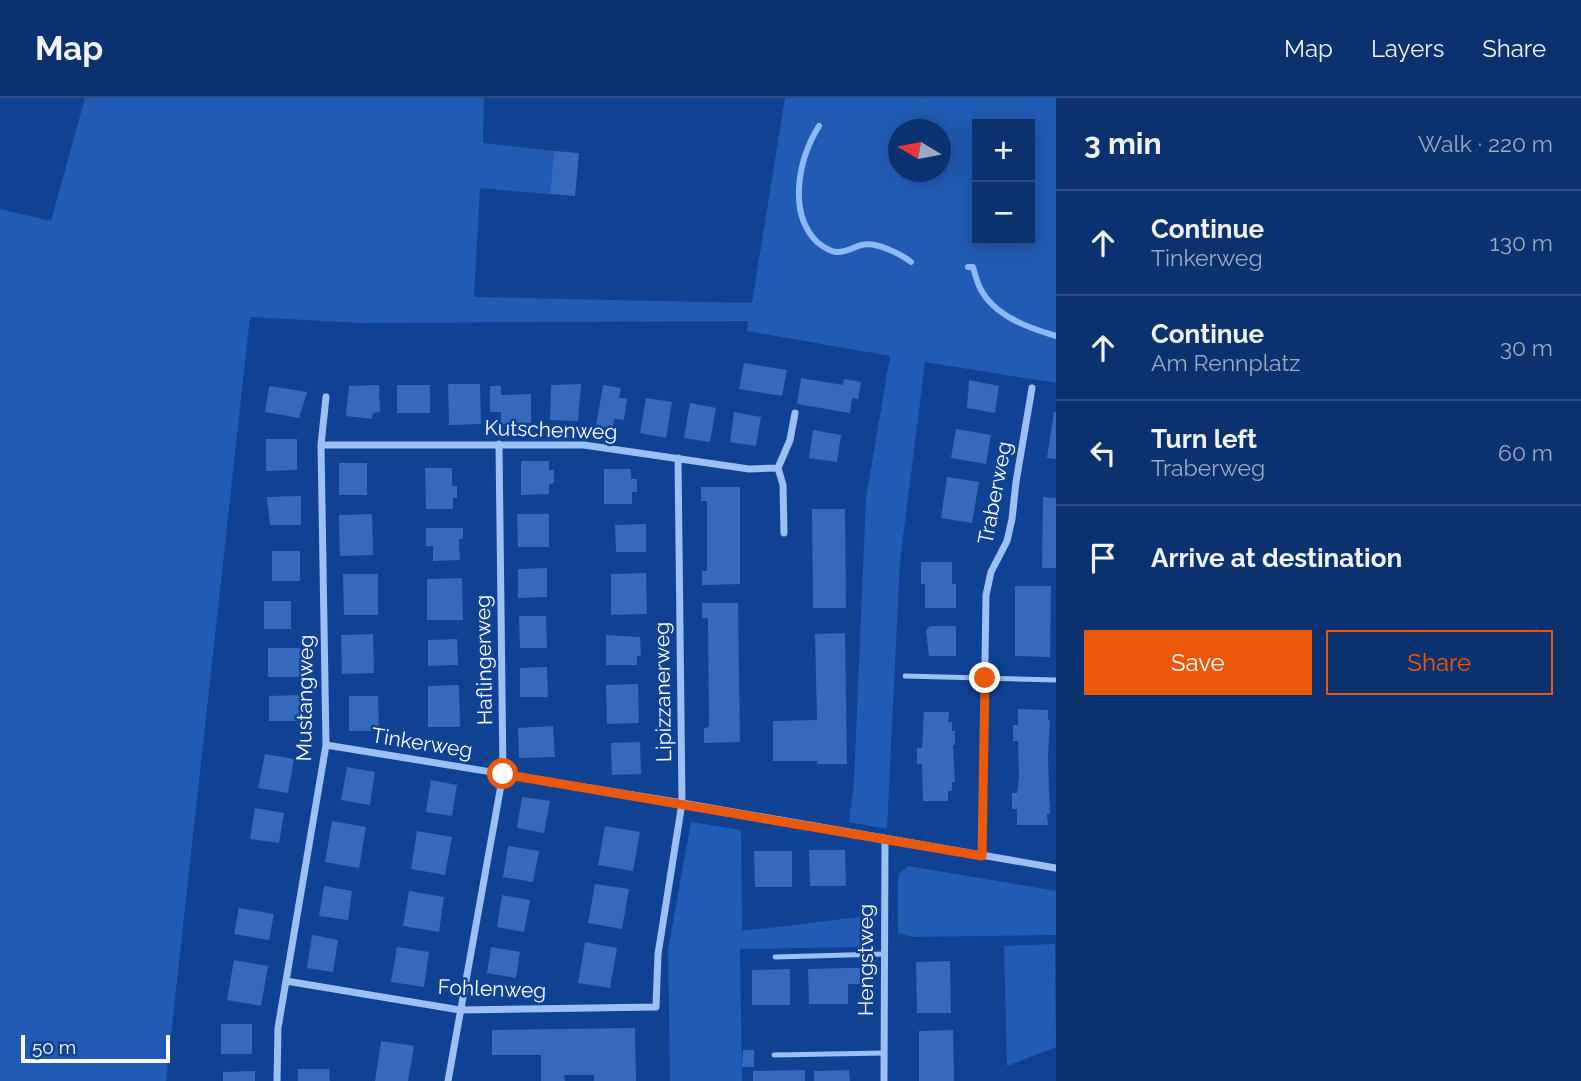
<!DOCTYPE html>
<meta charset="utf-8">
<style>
:root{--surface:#0b326e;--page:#143a73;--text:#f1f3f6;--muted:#9aaac2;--line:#2b4d81;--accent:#ea580c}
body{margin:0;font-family:Raleway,sans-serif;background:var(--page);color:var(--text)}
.controls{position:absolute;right:21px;top:21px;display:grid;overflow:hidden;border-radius:0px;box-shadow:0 4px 18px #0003}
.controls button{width:63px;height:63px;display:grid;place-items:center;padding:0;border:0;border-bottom:2px solid var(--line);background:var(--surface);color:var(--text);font:35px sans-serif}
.compass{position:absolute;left:888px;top:21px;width:63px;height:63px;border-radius:50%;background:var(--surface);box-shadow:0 4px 18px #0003;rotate:280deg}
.scale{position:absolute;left:21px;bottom:18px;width:149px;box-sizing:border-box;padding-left:7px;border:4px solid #fff;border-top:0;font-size:19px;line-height:24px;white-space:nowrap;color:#fff;-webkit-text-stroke:5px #0f4293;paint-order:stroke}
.stop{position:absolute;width:21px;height:21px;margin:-16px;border:5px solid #ea580c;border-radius:50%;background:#fff}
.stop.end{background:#ea580c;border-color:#fff;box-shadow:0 2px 7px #0008}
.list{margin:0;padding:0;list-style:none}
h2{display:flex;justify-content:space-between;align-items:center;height:91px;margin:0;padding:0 28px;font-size:30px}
h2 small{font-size:23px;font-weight:400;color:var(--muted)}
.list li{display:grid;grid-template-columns:46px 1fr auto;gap:21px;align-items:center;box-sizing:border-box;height:105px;padding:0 28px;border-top:2px solid var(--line)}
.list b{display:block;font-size:26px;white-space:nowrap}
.list p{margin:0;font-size:23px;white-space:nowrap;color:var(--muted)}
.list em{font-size:23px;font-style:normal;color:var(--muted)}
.actions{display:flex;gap:14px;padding:21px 28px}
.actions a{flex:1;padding:16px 0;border:2px solid var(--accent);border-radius:0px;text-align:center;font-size:24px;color:var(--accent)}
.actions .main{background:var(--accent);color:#fff}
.icon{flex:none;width:38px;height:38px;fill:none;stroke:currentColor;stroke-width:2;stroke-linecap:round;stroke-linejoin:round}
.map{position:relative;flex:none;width:1056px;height:983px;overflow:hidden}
header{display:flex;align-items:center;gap:42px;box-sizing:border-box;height:98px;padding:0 35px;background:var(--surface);border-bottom:2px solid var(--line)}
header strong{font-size:33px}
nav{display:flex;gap:38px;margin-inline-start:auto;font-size:24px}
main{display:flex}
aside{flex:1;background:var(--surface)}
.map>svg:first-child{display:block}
</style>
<header>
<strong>Map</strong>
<nav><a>Map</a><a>Layers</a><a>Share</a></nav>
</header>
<main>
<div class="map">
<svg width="1056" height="983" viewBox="0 0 1056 983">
<rect width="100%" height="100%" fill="#0f4293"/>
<path fill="#215bb3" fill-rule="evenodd" d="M85,0H484L483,45L554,53L550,96L480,90L474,199L752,205L785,0H1056V285L925,264L900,463L887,731L849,724L854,684L866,400L890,258L747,233L748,223L360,225L250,219L166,983H0V111L51,123ZM977,26H1030V142H977ZM898,32H940V74H898Z
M691,724L741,732L742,833L860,819L861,849L740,851L742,983H670L668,852Z
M908,768L1056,793V837L913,839L898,835V782L899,776Z
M1055,846L1056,949L1007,968L1004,848Z"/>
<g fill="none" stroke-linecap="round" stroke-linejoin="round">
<path stroke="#8db9f7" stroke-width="6" d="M819,28C799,60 787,114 817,144C822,148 829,153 836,154C846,155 853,149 862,147C875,143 901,156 911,164
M968,169H973C975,176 977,184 980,190C994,218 1029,230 1056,238"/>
</g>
<path fill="#3469bb" d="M554,53L579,55L575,98L550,96Z
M744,265L787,272L782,298L739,291Z
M801,280L843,287L844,281L861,284L858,301L852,300L850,315L797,306Z
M969,282L999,288L995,315L967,310Z
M448,286H480L481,326L449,327Z
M581,286L578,323L550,322L551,287Z
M379,287L380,314L373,315L372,321L346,318L349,288Z
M397,287H430V315H397Z
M603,287L621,290L619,300L627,301L624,322L614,321L613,331L596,328Z
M269,288L307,294L299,320L265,314Z
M490,288H501V297L531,296V325H523V327L501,326V314H490Z
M646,300L672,304L666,340L640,335Z
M690,305L716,310L710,344L684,340Z
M734,314L761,319L756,348L730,344Z
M1054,314H1056V361L1047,360Z
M956,331L991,337L986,366L951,360Z
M813,332L841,337L837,364L809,360Z
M266,341H297V372L266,373Z
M521,363H549V372H554V385L549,386V396L521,397Z
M339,365H367V397H339Z
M425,370H452V388H457V400H453V411H426Z
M604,371H631V381H637V394H632V406H604Z
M947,379L979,384L972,425L941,420Z
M701,389H740V486L702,487V473H707V403H701Z
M301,398V427H270L267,399Z
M1043,399L1056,400V470H1042Z
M812,411H845L846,510H813Z
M372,416L373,457L340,458L339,417Z
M517,416H549V449H518Z
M646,426V454H616L615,427Z
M426,430H463V441H459L460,462L433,463V448H426Z
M272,453H300V483H272Z
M921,464H952V486H956V510H925V486H921Z
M547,470V499L518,500V471Z
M646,475L647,516L611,517V476Z
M343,476H378V517H344Z
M462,480L463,522H427V481Z
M1015,488H1051L1050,559L1015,558Z
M264,503H291V531H264Z
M702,505H738L740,644L704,645V630L709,629L708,520H702Z
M519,518H546L547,550H520Z
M930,528H956V558H929L926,532Z
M845,535L847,666H817V663H773V623L817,622L815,536Z
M373,536L374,575L342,576L341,537Z
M606,537L640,539L641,558H637V567H606Z
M457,541L458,567L428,568V542Z
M268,550H300L301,579H268Z
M547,569L548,599H520V570Z
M638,586L639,625L607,626L606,587Z
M459,587L460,629H428V588Z
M303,597V623H269V598Z
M349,598H378L379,633H349Z
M1018,611L1048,612V622H1050L1048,659L1050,716H1047L1048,727H1017V711H1012V695H1017L1019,679L1018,643H1013V627H1018Z
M924,614H949L948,624H952V633H955V647H953L955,684H952V693H948V703H923L922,666H917V650H922Z
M553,628L555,659L519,660L518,630Z
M640,644L641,676L612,677L611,645Z
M265,656L294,661L288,695L258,690Z
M347,669L375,674L370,707L341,702Z
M431,682L457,687L452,718L426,714Z
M522,699L550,703L544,735L517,730Z
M255,710L284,715L279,745L250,741Z
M332,723L366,729L359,770L325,764Z
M605,728L640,734L633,773L598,767Z
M417,733L452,739L445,777L411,771Z
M508,748L539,753L533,784L503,779Z
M809,752H845L846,788H810Z
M754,753H792V789H755Z
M595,786L629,791L622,831L588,825Z
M324,788L352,793L348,822L319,818Z
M409,793L444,799L439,834L403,828Z
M502,797L530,802L524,834L497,829Z
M239,810L274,816L269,842L234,836Z
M312,837L338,842L333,874L307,870Z
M585,844L617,850L610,890L578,885Z
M397,849L429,854L424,889L391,884Z
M491,849L520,854L516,880L487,875Z
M234,862L268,868L261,908L227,902Z
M950,863L951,915H917L916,864Z
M848,870H860V886H848V906H809L808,871Z
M790,871V907H752V872Z
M221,926H252V956H221Z
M635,930L636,983H594V977H564L565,983H541V957H492V932Z
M953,932L954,983H919V933Z
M381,943L414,948L408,983H375Z
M743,952H754V969H742Z
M298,971H329L330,983H298Z
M805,972V983H753V973Z
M849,972L850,983H814V973Z
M255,973V983H223V974Z"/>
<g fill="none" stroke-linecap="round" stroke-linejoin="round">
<path stroke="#9cbff4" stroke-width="5" d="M905,578L1056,582
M775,859L883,856
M774,957L884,955"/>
<path stroke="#9cbff4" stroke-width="7" d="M321,347H584L749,371L778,370L790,342L795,315
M778,370L783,387L784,435
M326,647L682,705L1056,770
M982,758L986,497L991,474L1007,443L1012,421L1016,384L1032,290
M286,883L460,912L656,909L658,856L682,705L678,360
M277,983L278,930L326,647L321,347L326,299
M448,983L503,676L499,346
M884,983L885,742"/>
</g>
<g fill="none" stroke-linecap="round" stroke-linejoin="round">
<path stroke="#ea580c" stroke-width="9" d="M503,676L982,758L985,580"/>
</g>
<g text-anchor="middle" stroke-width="5" stroke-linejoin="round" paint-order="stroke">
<g font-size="21" fill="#fff" stroke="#0f4293">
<text transform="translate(551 332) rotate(2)" y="7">Kutschenweg</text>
<text transform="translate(995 395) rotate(-79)" y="7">Traberweg</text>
<text transform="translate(484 562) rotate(-91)" y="7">Haflingerweg</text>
<text transform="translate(663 594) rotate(-91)" y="7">Lipizzanerweg</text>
<text transform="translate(305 600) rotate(-89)" y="7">Mustangweg</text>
<text transform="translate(422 645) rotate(9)" y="7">Tinkerweg</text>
<text transform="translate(866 862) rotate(-90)" y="7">Hengstweg</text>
<text transform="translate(492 891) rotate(2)" y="7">Fohlenweg</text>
</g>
</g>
</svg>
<div class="controls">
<button>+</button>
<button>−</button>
</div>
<svg class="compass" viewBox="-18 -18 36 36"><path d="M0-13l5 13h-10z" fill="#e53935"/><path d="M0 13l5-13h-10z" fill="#9aaac2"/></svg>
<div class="scale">50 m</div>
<div class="stop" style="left:503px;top:676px"></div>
<div class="stop end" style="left:985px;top:580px"></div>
</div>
<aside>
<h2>3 min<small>Walk · 220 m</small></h2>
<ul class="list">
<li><svg class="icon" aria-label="ahead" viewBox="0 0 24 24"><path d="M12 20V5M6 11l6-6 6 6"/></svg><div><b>Continue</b><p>Tinkerweg</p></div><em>130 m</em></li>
<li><svg class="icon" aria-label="ahead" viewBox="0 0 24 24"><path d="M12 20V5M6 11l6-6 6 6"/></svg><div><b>Continue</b><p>Am Rennplatz</p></div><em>30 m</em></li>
<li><svg class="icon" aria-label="left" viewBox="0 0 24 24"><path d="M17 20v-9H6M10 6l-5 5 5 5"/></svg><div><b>Turn left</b><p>Traberweg</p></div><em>60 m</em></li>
<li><svg class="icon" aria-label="arrive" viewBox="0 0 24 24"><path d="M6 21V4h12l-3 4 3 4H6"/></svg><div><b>Arrive at destination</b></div></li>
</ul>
<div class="actions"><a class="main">Save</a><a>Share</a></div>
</aside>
</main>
